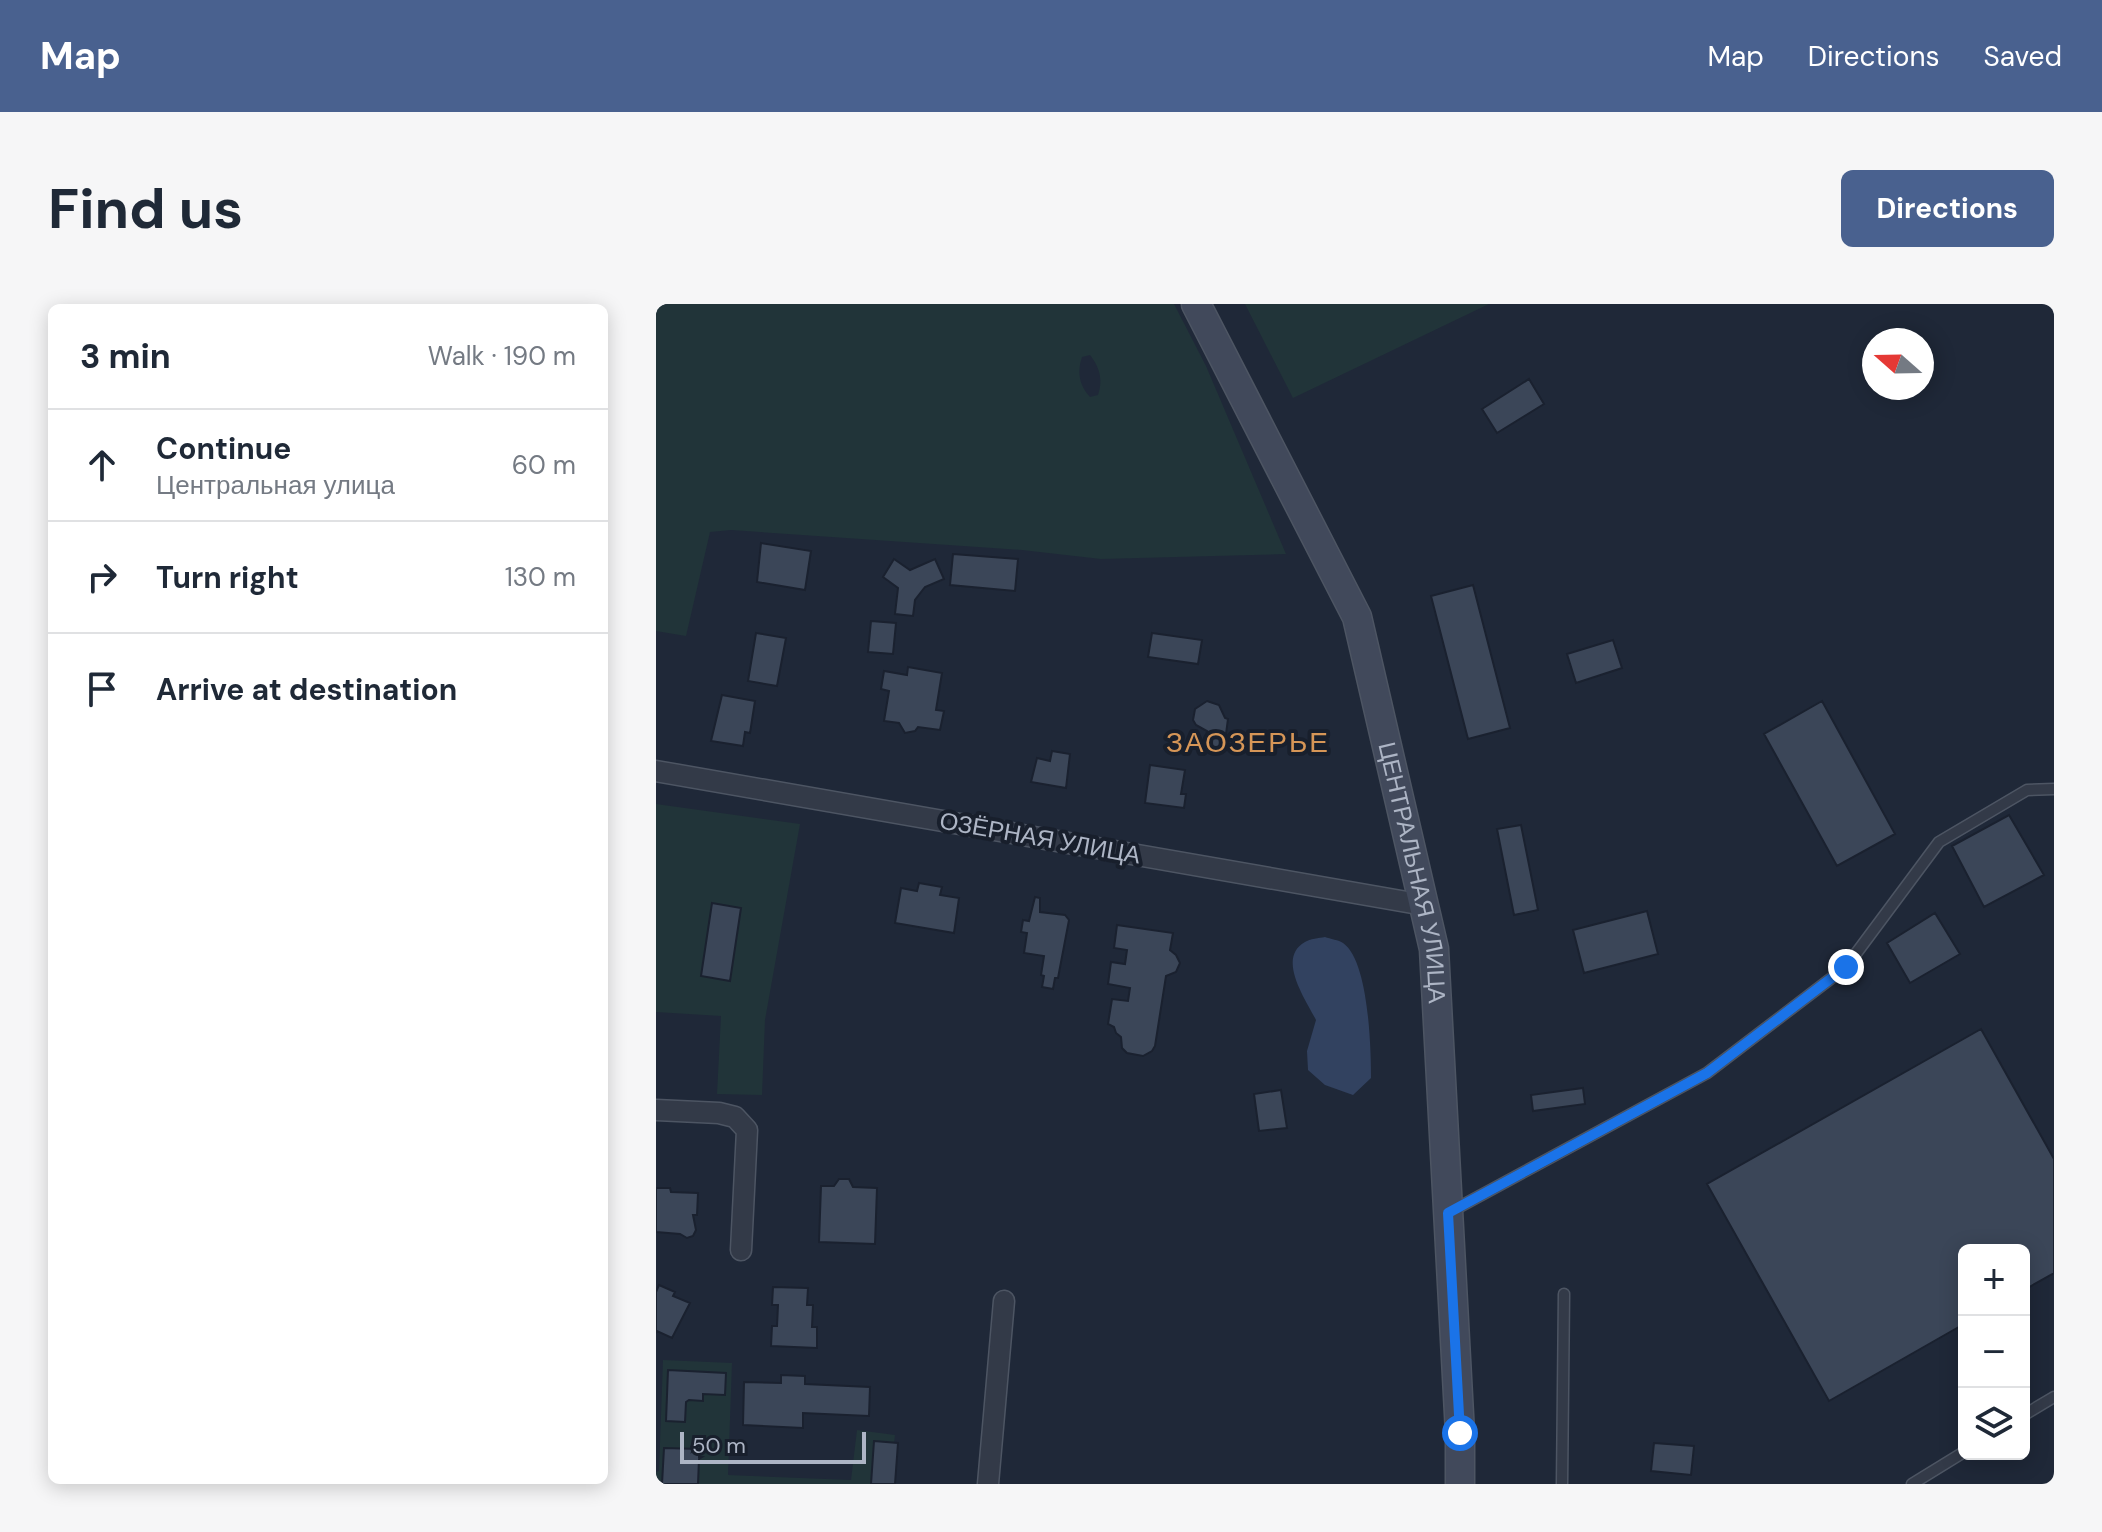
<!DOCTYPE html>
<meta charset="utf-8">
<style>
:root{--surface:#fff;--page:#f6f6f7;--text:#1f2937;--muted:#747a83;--line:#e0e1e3;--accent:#49618f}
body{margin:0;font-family:"DM Sans",sans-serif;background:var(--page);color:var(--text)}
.controls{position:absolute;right:24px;bottom:24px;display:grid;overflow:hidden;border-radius:12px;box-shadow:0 4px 20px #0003}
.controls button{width:72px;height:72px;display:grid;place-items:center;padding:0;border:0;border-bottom:2px solid var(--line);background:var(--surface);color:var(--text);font:40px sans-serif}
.compass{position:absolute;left:1206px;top:24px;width:72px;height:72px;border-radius:50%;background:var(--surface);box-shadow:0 4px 20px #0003;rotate:290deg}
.scale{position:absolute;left:24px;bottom:20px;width:186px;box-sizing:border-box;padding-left:8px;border:4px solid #adb5c5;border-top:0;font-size:22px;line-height:28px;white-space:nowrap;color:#adb5c5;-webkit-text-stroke:6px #181f2c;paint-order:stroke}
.stop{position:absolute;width:24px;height:24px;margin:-18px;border:6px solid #1a73e8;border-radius:50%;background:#fff}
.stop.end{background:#1a73e8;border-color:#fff;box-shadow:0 2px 8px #0008}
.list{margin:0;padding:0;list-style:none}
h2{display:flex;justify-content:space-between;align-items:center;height:104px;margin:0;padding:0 32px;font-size:34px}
h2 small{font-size:26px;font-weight:400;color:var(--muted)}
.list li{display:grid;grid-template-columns:52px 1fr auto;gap:24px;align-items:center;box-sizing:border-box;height:112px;padding:0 32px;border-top:2px solid var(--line)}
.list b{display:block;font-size:30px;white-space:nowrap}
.list p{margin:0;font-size:26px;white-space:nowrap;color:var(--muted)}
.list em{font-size:26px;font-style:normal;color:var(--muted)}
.icon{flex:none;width:44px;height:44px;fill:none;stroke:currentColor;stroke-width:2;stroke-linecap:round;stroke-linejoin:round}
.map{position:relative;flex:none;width:1398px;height:1180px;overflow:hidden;border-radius:12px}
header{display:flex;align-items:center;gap:48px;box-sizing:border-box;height:112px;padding:0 40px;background:var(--accent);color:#fff}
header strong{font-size:38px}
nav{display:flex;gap:44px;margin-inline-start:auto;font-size:28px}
.intro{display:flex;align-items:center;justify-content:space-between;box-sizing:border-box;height:192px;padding:0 48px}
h1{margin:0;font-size:56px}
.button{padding:20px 36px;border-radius:12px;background:var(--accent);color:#fff;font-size:28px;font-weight:700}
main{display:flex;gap:48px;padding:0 48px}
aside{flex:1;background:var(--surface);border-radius:12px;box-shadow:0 4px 20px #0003}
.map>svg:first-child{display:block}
</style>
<header>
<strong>Map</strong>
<nav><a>Map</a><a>Directions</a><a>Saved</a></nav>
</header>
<div class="intro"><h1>Find us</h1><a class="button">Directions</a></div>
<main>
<aside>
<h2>3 min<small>Walk · 190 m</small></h2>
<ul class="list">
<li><svg class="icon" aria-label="ahead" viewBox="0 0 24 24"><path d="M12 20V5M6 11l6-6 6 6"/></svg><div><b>Continue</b><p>Центральная улица</p></div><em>60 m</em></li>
<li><svg class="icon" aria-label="right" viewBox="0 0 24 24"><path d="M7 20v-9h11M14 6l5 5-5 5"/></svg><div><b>Turn right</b></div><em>130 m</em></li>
<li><svg class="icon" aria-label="arrive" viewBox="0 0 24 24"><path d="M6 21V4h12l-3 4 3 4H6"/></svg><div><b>Arrive at destination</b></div></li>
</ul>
</aside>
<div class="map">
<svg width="1398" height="1180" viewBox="0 0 1398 1180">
<rect width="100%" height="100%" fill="#1f2838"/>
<path fill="#213439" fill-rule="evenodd" d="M0,0H518L550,62L630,250L445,255L366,246L75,226L54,228L30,332L0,327ZM434,51C444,64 447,76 442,91L434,93C423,81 421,68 426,53Z
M589,0H833L637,94Z
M0,500L144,520L109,716L106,791L61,790L65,712L0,708Z
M7,1056L76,1059L72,1171L195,1176L201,1126L239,1131L233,1180H0V1168L3,1167Z"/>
<path fill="#324260" d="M669,633C674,635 683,636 687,639C713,657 715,745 715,774L697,791L669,781L652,766L651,747L660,716C650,696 620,654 649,638C654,635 663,634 669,633Z"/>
<path fill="#3b4658" stroke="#1a212f" stroke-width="2" d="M873,75L888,100L841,129L826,105Z
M105,239L155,247L149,286L101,278Z
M297,250L362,255L359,287L294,281Z
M238,255L254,266L279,255L288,275L269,283L259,296L257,312L239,310L242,284L227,273Z
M817,281L854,424L812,435L775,292Z
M215,317L240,319L237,350L212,348Z
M100,329L130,334L121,382L92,377Z
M496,329L546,336L542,360L492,353Z
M957,336L966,364L920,379L911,350Z
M252,363L286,369L280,406L288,407L284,426L262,423L259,427L249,429L243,419L228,417L233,387L225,385L228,367L251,371Z
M66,391L99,397L94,429L89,428L87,442L55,437Z
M551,397L563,401L569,414L572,415L568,445L549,443L551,427L540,421L537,416L539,405Z
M1166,397L1239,530L1181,562L1108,430Z
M396,447L414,450L410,484L375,478L381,454L394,457Z
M494,461L529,466L525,490H530L528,504L489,499Z
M1353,511L1388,571L1328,603L1296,542Z
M865,521L882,606L858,611L841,525Z
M263,579L286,583L284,591L303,594L298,629L239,619L245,584L261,587Z
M379,593L384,594V608L409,611L413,616L402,674H399L397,685L386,683L388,672L385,671L388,652L368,649L371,629L365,628L367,616L373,617Z
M56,599L85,604L74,677L45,672Z
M991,607L1002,650L928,669L917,626Z
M1279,609L1304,650L1254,679L1231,639Z
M461,621L517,629L514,646L520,651L524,659L520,668L510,672L499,742L496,747L487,752L471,749L466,744L465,733L460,729L458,723L452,720L456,695L472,697L474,684L452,680L455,658L469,660L471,646L458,644Z
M1325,725L1398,855V969L1368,986V946H1308V1020L1173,1097L1051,880Z
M927,784L929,800L877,807L875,791Z
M625,786L631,824L603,827L598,790Z
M183,875H193L197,883L221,884L219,940L163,938L165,882H178Z
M0,884H14L15,888L42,889L41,911H37L40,926L37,932L31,934L24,930L0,928Z
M3,981L19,988L17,992L34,999L16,1034L1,1027L0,1029V988Z
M117,983L152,984L151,1001H157L156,1023H161V1044L115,1042L116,1022H121L122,1001H116Z
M12,1066L70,1069L69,1091L47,1090V1097L33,1096L30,1098L29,1118L10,1117Z
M125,1071L149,1072V1080L214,1083L213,1112L147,1109V1124L87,1121L88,1078L125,1079Z
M218,1137L242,1139L239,1180H215Z
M998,1139L1038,1142L1035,1171L995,1167Z
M8,1144L43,1145V1153H46L43,1155L42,1180H6Z"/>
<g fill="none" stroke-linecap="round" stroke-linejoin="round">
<defs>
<path id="service" d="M794,908L1051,769L1190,663L1283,538L1371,486L1398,485
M1368,1111L1398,1093
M906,1180L908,990
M1256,1180L1308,1148"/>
<path id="minor" d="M0,467L768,601
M0,806L63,809L79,813L91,826L85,946
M332,1180L348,997"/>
<g id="secondary">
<path id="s1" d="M540,0L701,313L778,645L804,1129V1180"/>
</g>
</defs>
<use href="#service" stroke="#4d5563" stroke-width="13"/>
<use href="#minor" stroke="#4d5563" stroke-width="23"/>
<use href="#secondary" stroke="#4d5563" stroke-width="31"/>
<use href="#service" stroke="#333a48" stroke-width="10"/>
<use href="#minor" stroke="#333a48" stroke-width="20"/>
<use href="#secondary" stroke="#41495b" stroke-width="28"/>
</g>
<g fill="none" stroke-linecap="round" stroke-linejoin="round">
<path stroke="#1a73e8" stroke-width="10" d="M804,1129L792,909L1051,769L1190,663"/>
</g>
<g text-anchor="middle" stroke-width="8" stroke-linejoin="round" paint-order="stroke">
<g font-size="24" fill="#adb5c5" stroke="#181f2c">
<text transform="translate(384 534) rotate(10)" y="8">ОЗЁРНАЯ УЛИЦА</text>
<text dy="8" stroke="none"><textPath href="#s1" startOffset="614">ЦЕНТРАЛЬНАЯ УЛИЦА</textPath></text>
</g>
<g font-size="28" letter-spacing="2" fill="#d69657" stroke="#181f2c">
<text x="592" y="448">ЗАОЗЕРЬЕ</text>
</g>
</g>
</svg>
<div class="controls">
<button>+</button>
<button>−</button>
<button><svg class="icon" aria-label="layers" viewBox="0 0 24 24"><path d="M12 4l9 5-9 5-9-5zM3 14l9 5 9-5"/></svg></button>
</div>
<svg class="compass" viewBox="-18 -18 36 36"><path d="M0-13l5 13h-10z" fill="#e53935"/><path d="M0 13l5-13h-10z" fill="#747a83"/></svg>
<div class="scale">50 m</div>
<div class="stop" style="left:804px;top:1129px"></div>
<div class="stop end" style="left:1190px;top:663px"></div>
</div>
</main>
